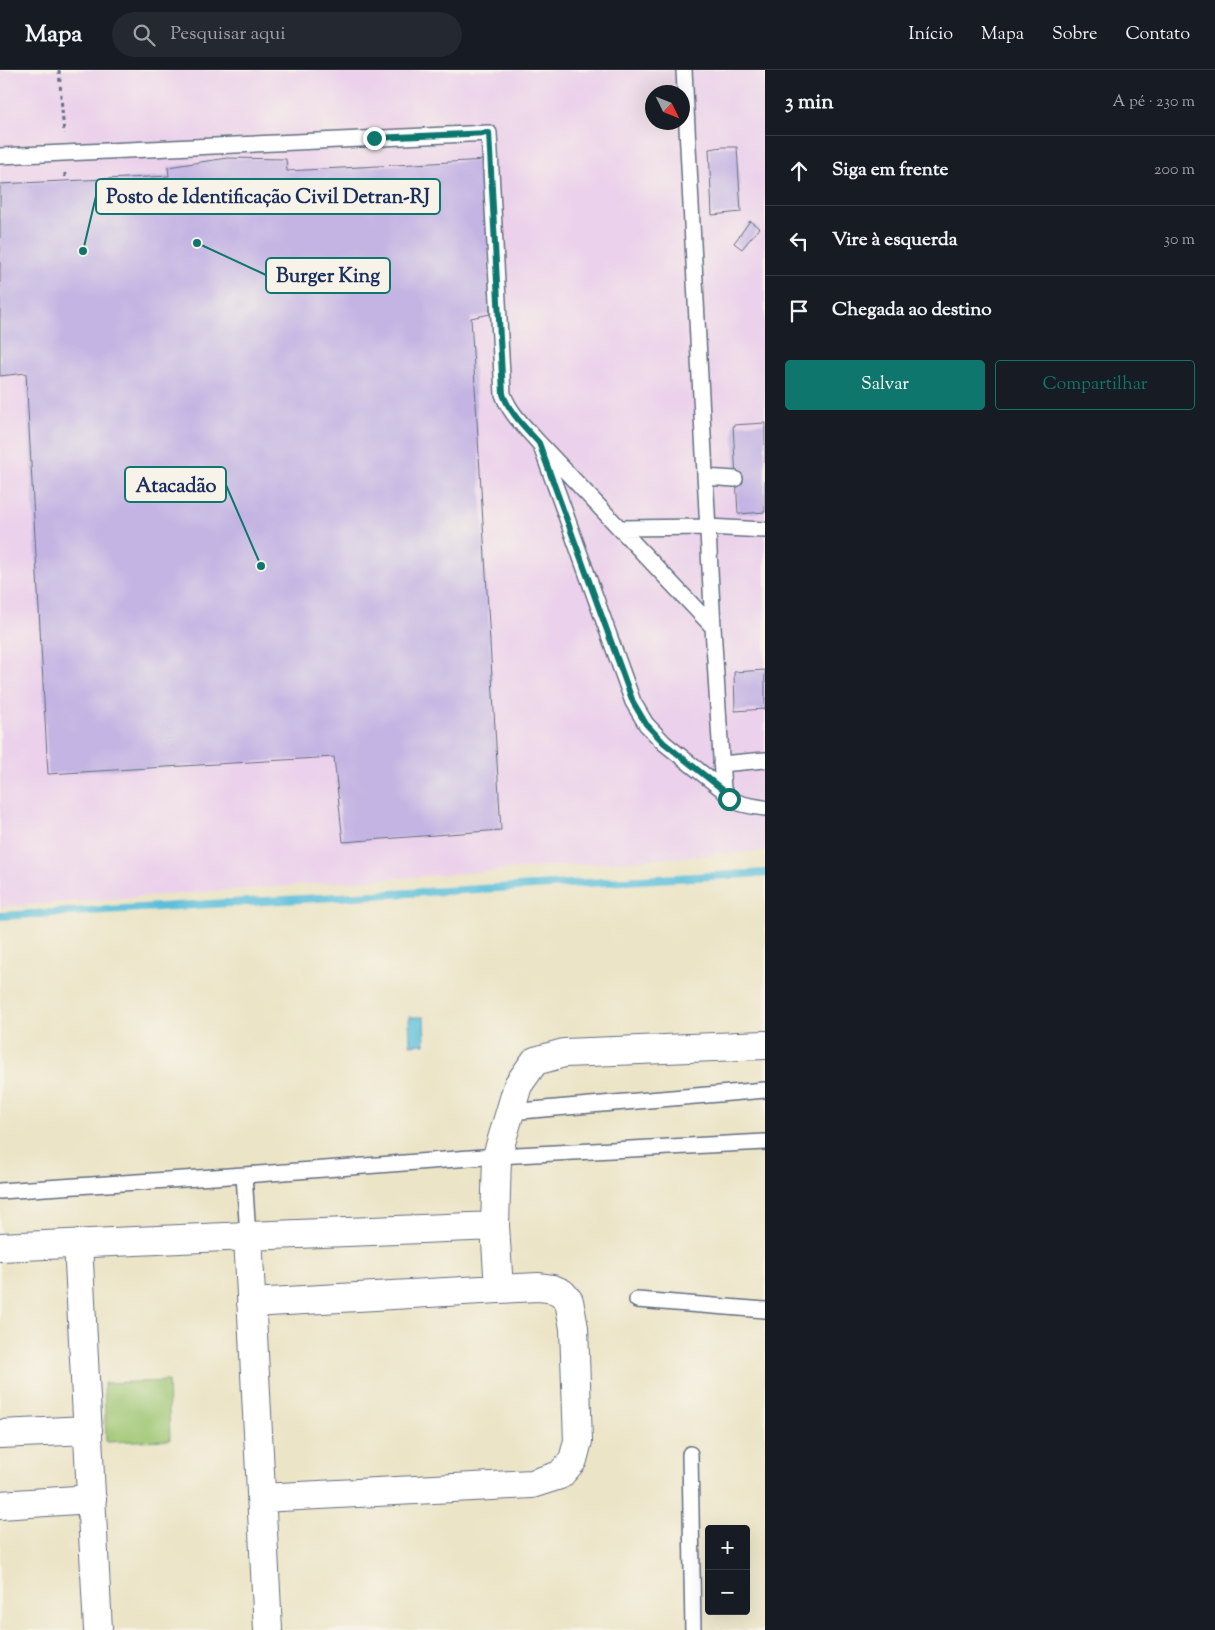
<!DOCTYPE html>
<html lang="pt">
<meta charset="utf-8">
<style>
:root{--surface:#171b24;--page:#242831;--text:#f1f3f6;--muted:#9ea1a6;--line:#363941;--accent:#0f766e}
body{margin:0;font-family:"Sorts Mill Goudy",serif;background:var(--page);color:var(--text)}
.controls{position:absolute;right:15px;bottom:15px;display:grid;overflow:hidden;border-radius:5px;box-shadow:0 5px 20px #0002}
.controls button{width:45px;height:45px;display:grid;place-items:center;padding:0;border:0;border-bottom:1px solid var(--line);background:var(--surface);color:var(--text);font:25px sans-serif}
.compass{position:absolute;left:645px;top:15px;width:45px;height:45px;border-radius:50%;background:var(--surface);box-shadow:0 5px 20px #0002;rotate:133deg}
.stop{position:absolute;width:15px;height:15px;margin:-11px;border:4px solid #0f766e;border-radius:50%;background:#fff}
.stop.end{background:#0f766e;border-color:#fff;box-shadow:0 1px 5px #0008}
.list{margin:0;padding:0;list-style:none}
h2{display:flex;justify-content:space-between;align-items:center;height:65px;margin:0;padding:0 20px;font-size:21px}
h2 small{font-size:16px;font-weight:400;color:var(--muted)}
.list li{display:grid;grid-template-columns:32px 1fr auto;gap:15px;align-items:center;box-sizing:border-box;height:70px;padding:0 20px;border-top:1px solid var(--line)}
.list b{display:block;font-size:19px;white-space:nowrap}
.list em{font-size:16px;font-style:normal;color:var(--muted)}
.actions{display:flex;gap:10px;padding:15px 20px}
.actions a{flex:1;padding:11px 0;border:1px solid var(--accent);border-radius:5px;text-align:center;font-size:18px;color:var(--accent)}
.actions .main{background:var(--accent);color:#fff}
.icon{flex:none;width:28px;height:28px;fill:none;stroke:currentColor;stroke-width:2;stroke-linecap:round;stroke-linejoin:round}
.map{position:relative;flex:none;width:765px;height:1560px;overflow:hidden}
header{display:flex;align-items:center;gap:30px;box-sizing:border-box;height:70px;padding:0 25px;background:var(--surface);border-bottom:1px solid var(--line)}
header strong{font-size:24px}
nav{display:flex;gap:28px;margin-inline-start:auto;font-size:18px}
.search{width:350px;height:45px;background:var(--page);display:flex;align-items:center;gap:12px;box-sizing:border-box;padding:0 18px;border-radius:28px;color:var(--muted);font-size:19px}
main{display:flex}
aside{flex:1;background:var(--surface)}
.map>svg:first-child{display:block}
</style>
<header>
<strong>Mapa</strong>
<div class="search"><svg class="icon" aria-label="search" viewBox="0 0 24 24"><circle cx="10" cy="10" r="6"/><path d="M15 15l6 6"/></svg>Pesquisar aqui</div>
<nav><a>Início</a><a>Mapa</a><a>Sobre</a><a>Contato</a></nav>
</header>
<main>
<div class="map">
<svg width="765" height="1560" viewBox="0 0 765 1560">
<rect width="100%" height="100%" fill="#f7f3e8"/>
<filter id="ink" filterUnits="userSpaceOnUse"><feTurbulence type="fractalNoise" baseFrequency=".02" numOctaves="2"/><feDisplacementMap in="SourceGraphic" scale="10" xChannelSelector="R" yChannelSelector="G"/><feConvolveMatrix kernelMatrix="1 2 1 2 8 2 1 2 1" color-interpolation-filters="sRGB"/></filter>
<filter id="wash" filterUnits="userSpaceOnUse"><feTurbulence type="fractalNoise" baseFrequency=".0096" numOctaves="4" result="noise"/><feDisplacementMap in="SourceGraphic" scale="20" xChannelSelector="R" yChannelSelector="G"/><feGaussianBlur stdDeviation="1.12" result="paint"/><feColorMatrix in="noise" values="0 0 0 0 0 0 0 0 0 0 0 0 0 0 0 0 0 1.4 0 .05"/><feComposite in="paint" operator="in"/></filter>
<g filter="url(#wash)">
<rect width="100%" height="100%" fill="#ebe4c6"/>
<path fill="#ebd1eb" fill-rule="evenodd" d="M0,0H765V781L0,837ZM652,22H682V52H652Z"/>
<path fill="#9dc672" stroke="#5c7a68" d="M168,1311L170,1370L106,1372L104,1313Z"/>
<path fill="#5cbfda" stroke="#3c779c" d="M409,947H424L425,974L410,975Z"/>
<g fill="none" stroke-linecap="round" stroke-linejoin="round">
<path stroke="#5cbfda" stroke-width="8" d="M0,846L765,803"/>
</g>
<g id="blocks">
<path fill="#c3b4e3" d="M722,77H737L741,142L712,145L709,79Z
M227,88L286,89L287,101L486,90L490,244L471,248L501,760L343,772L334,687L48,704L26,303L0,306V114L169,106L168,97Z
M750,151L759,158L742,179L734,173Z
M765,353V442L738,444L733,355Z
M765,600V639L735,641L734,602Z"/>
</g>
</g>
<g filter="url(#ink)">
<use href="#blocks" fill-opacity="0" stroke="#646e82" stroke-width="1"/>
<g fill="none" stroke-linecap="round" stroke-linejoin="round">
<defs>
<path id="service" d="M684,0L713,557L723,720C733,735 747,735 764,738
M0,86L489,63L503,324C510,344 526,358 539,373L713,557
M542,379L633,632L646,654L664,673L723,720
M705,407L735,409
M621,458L707,457L765,460
M721,694L765,690
M509,1042L765,1020
M244,1105L248,1166
M0,1121L244,1105L497,1086L765,1072
M637,1230L765,1240
M690,1384L693,1560"/>
<path id="minor" d="M78,1173L98,1560
M0,1177L248,1166
M251,1233L499,1219L495,1156
M0,1364L88,1360
M261,1428L532,1414L560,1405L573,1390L578,1371L574,1258L569,1231L562,1223L553,1219L539,1217L499,1219
M0,1435L92,1429
M268,1560L248,1166L495,1156L497,1086L518,1015L535,991L564,983L765,975"/>
</defs>
<use href="#service" stroke="#646e82" stroke-width="18"/>
<use href="#minor" stroke="#646e82" stroke-width="30"/>
<path stroke="#646e82" stroke-width="3" stroke-dasharray="4 4" stroke-linecap="butt" d="M59,0L64,64
M65,103V111"/>
<use href="#service" stroke="#fff" stroke-width="15"/>
<use href="#minor" stroke="#fff" stroke-width="28"/>
</g>
</g>
<g fill="none" stroke-linecap="round" stroke-linejoin="round" filter="url(#ink)">
<path stroke="#0f766e" stroke-width="6" d="M374,68L489,63L503,324C510,344 526,358 539,373L633,632L646,654L664,673L723,720L729,729"/>
</g>
<path fill="none" stroke="#0f766e" stroke-width="2" d="M83 181L96 126M197 173L266 205M261 496L226 415"/>
<g fill="#0f766e" stroke="#f7f3e8" stroke-width="2">
<circle cx="83" cy="181" r="5"/>
<circle cx="197" cy="173" r="5"/>
<circle cx="261" cy="496" r="5"/>
</g>
<g fill="#f7f3e8" stroke="#0f766e" stroke-width="2">
<rect x="96" y="109" width="344" height="35" rx="5"/>
<rect x="266" y="188" width="124" height="35" rx="5"/>
<rect x="125" y="397" width="101" height="35" rx="5"/>
</g>
<g font-size="20" text-anchor="middle" font-weight="bold" fill="#1b2f5e">
<text x="268" y="133">Posto de Identificação Civil Detran-RJ</text>
<text x="328" y="212">Burger King</text>
<text x="176" y="422">Atacadão</text>
</g>
</svg>
<div class="controls">
<button>+</button>
<button>−</button>
</div>
<svg class="compass" viewBox="-18 -18 36 36"><path d="M0-13l5 13h-10z" fill="#e53935"/><path d="M0 13l5-13h-10z" fill="#9ea1a6"/></svg>
<div class="stop" style="left:729px;top:729px"></div>
<div class="stop end" style="left:374px;top:68px"></div>
</div>
<aside>
<h2>3 min<small>A pé · 230 m</small></h2>
<ul class="list">
<li><svg class="icon" aria-label="ahead" viewBox="0 0 24 24"><path d="M12 20V5M6 11l6-6 6 6"/></svg><div><b>Siga em frente</b></div><em>200 m</em></li>
<li><svg class="icon" aria-label="left" viewBox="0 0 24 24"><path d="M17 20v-9H6M10 6l-5 5 5 5"/></svg><div><b>Vire à esquerda</b></div><em>30 m</em></li>
<li><svg class="icon" aria-label="arrive" viewBox="0 0 24 24"><path d="M6 21V4h12l-3 4 3 4H6"/></svg><div><b>Chegada ao destino</b></div></li>
</ul>
<div class="actions"><a class="main">Salvar</a><a>Compartilhar</a></div>
</aside>
</main>
